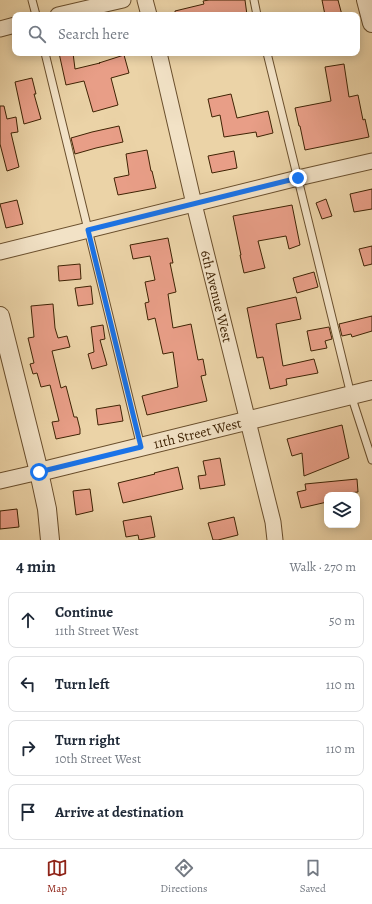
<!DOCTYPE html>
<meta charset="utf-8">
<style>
:root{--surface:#fff;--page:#f2f2f3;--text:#1f2937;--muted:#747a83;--line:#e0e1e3;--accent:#8f2418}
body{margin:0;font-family:Alegreya,serif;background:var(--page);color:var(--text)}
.controls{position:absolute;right:12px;bottom:12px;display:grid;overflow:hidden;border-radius:8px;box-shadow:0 2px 10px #0003}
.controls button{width:36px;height:36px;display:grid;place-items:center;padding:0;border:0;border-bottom:1px solid var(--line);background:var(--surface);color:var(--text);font:20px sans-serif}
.stop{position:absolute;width:12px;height:12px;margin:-9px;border:3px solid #1a73e8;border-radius:50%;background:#fff}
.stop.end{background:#1a73e8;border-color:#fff;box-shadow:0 1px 4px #0008}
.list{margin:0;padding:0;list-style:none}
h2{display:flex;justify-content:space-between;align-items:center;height:52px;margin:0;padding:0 16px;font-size:17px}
h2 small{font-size:13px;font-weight:400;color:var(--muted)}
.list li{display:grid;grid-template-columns:26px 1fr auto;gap:12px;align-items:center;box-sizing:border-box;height:56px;margin:0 8px 8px;padding:0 8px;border:1px solid var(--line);border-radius:8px}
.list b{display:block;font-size:15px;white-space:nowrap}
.list p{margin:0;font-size:13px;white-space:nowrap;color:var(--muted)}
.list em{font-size:13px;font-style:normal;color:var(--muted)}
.icon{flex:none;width:22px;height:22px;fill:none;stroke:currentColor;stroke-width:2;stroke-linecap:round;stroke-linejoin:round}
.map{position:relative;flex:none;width:372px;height:540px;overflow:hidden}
.search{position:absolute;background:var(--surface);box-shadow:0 2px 10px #0003;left:12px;right:12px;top:12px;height:44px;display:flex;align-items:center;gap:10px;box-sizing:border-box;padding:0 14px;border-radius:8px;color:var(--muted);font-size:15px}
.sheet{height:308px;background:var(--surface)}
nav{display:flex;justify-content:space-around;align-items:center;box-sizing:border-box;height:56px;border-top:1px solid var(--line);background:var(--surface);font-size:11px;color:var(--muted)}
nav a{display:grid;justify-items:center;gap:2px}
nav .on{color:var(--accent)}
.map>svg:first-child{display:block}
</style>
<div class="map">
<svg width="372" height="540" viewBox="0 0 372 540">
<rect width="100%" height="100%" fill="#ebd3a7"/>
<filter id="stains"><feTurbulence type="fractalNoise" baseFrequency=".005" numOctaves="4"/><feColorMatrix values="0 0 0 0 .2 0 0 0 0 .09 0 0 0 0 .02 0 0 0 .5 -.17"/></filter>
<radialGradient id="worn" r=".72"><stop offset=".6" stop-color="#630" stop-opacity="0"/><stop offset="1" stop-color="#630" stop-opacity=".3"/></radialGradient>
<path fill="#e89e87" stroke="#3f2304" d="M209,0H245L247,15H175V11L204,4L203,1Z
M322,0H338L342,15H325Z
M59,53H73L75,69L100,63H99L124,55L129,73L111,78L118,105L93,112L84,81L66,85Z
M344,64L349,97L358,95L363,120L365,119L369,137L305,150L300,126H299L295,108L331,101L325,67Z
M32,78L36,94H34L41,119L24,124L15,82Z
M231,94L237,118L268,111L273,133L257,137L256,132L224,137L220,115L212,117L208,99Z
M0,106H4L7,119L16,117L18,132L11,133L19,167L7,171L0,144Z
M119,126L123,142L96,148L75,154L71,138L92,132Z
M147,150L151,171H152L156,188L118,195L114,178L129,175L126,154Z
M234,151L237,168L212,173L208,156Z
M372,189V209L354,212L350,194Z
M326,199L332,216L322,219L316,203Z
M17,200L23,224L6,228L0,204Z
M292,205L300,245L289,249L286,236L258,241L265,268L244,273L240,255H241L233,216Z
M168,238L173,263H170L176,292L168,294L173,328L191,324L198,360L203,359L206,375L201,376L207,401L147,415L142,396L178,387L173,352L163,354L155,318L148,320L145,303L149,302L145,282L155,280L150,256L133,259L130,245Z
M372,246V264L364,266L359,249Z
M80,264L81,279L59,281L58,266Z
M314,272L318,287L297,293L293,278Z
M91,286L93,304L78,306L75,288Z
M296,297L301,319L276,324L283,366L314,359L318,373L286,379L287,385L270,389L263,357L257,358L247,308Z
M53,304L55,328L58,338L67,336L70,347L52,351L61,388L66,386L74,417H77L80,429V434L56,439L52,422L59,421L50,385L41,387L37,373L33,374L30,364L34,363L28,338L34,337L31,306Z
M372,316V331L352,337L351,334L342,336L339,324Z
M103,325L105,339L100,340L107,365L92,369L88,354L94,352L91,327Z
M329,327L332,339L325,341L327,348L311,351L307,331Z
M120,405L123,421L98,425L96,409Z
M342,425L349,458L304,476L302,453L292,456L287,439Z
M220,458L225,485L200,489L198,476L206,475L203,461Z
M178,467L183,489L123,503L118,483L155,474L154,473Z
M357,479L358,492L327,495V502L301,508L297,492L306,490L305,484Z
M90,489L93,511L76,515L73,491Z
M17,509L19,527L0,529V511Z
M151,516L155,537L139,540L138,535L126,537L123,521Z
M234,517L238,535L218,540H213L208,523Z"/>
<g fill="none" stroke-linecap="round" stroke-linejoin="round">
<defs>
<path id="service" d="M32,0L36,15
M254,0L257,15
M45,53L141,447
M267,53L351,395L372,460"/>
<g id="minor">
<path d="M145,0L149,15"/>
<path d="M58,15L123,0"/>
<path d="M0,29L15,25"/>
<path id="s1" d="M159,53L194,204L273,522L275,540"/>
<path d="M0,252L298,178L372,161"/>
<path d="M0,481L39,472"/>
</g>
<g id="tertiary">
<path d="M366,0L372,23"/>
<path d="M0,316L39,472L47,509L50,540"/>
<path id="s2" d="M39,472L372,390"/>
</g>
</defs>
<use href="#service" stroke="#6a4f2d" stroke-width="9"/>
<use href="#minor" stroke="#6a4f2d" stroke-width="17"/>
<use href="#tertiary" stroke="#6a4f2d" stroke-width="20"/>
<use href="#service" stroke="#f2e2c6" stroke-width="7"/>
<use href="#minor" stroke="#f2e2c6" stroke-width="15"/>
<use href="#tertiary" stroke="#f2e2c6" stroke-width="18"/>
</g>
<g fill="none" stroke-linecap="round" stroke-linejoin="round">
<path stroke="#1a73e8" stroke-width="5" d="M39,472L141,447L88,230L298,178"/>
</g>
<g text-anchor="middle" stroke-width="4" stroke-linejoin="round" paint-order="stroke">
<g font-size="14" fill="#3f2304" stroke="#f2e2c6">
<text dy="5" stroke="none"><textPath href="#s1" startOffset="250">6th Avenue West</textPath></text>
<text dy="5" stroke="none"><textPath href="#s2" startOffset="163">11th Street West</textPath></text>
</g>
</g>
<rect width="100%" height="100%" filter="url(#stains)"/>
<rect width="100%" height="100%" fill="url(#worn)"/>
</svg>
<div class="controls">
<button><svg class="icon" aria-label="layers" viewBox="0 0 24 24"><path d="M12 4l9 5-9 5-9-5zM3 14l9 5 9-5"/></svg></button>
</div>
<div class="stop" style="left:39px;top:472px"></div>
<div class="stop end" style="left:298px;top:178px"></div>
<div class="search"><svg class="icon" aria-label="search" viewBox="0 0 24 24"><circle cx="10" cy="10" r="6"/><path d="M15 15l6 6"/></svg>Search here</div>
</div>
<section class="sheet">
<h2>4 min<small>Walk · 270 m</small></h2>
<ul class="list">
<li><svg class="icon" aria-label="ahead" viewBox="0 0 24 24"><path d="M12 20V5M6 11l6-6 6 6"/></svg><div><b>Continue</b><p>11th Street West</p></div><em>50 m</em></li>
<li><svg class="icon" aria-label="left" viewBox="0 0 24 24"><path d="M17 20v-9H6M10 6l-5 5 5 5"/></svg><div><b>Turn left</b></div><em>110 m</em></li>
<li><svg class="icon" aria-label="right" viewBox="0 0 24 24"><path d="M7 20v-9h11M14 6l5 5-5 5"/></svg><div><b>Turn right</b><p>10th Street West</p></div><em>110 m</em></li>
<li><svg class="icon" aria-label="arrive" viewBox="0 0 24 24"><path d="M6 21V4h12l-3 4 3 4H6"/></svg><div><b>Arrive at destination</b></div></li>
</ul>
</section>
<nav>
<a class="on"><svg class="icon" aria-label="map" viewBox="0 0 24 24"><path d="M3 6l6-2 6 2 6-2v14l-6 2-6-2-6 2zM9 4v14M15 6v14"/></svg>Map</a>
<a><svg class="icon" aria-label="directions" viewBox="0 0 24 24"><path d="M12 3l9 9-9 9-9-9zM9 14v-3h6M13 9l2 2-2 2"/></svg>Directions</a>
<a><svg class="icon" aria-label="saved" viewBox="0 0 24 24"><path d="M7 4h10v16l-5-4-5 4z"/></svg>Saved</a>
</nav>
